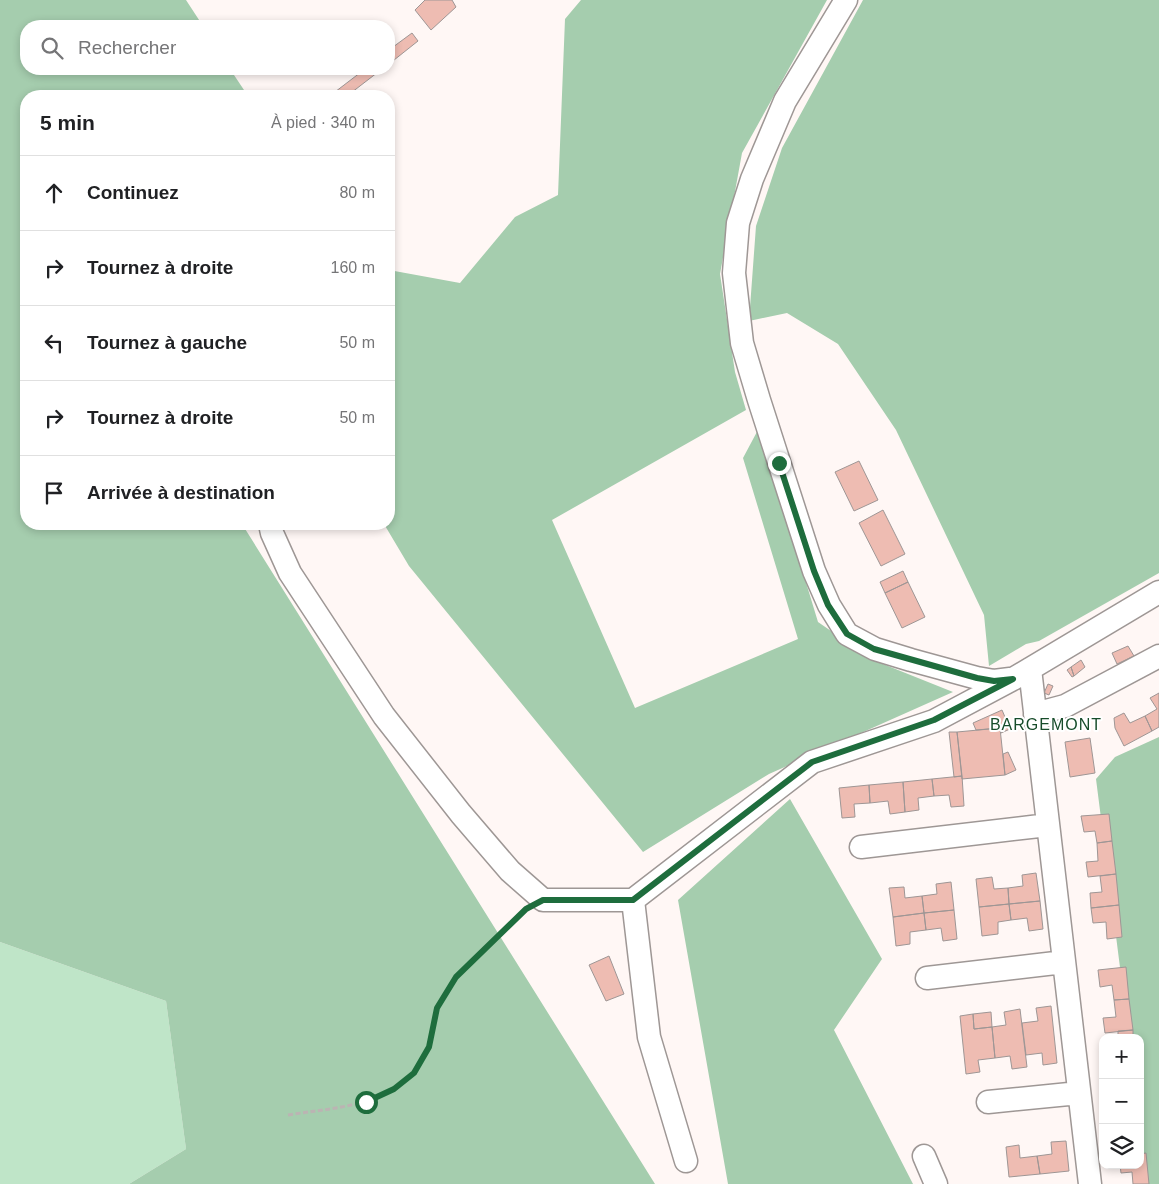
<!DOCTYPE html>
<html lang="fr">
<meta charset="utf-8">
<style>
:root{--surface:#fff;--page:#f2f2f2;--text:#202124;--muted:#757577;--line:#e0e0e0}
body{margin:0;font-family:Arial,sans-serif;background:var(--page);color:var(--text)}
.controls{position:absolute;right:15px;bottom:15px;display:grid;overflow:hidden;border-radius:10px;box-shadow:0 2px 8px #0003}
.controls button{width:45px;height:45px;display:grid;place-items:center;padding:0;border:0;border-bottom:1px solid var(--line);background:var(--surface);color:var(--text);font:25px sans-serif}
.stop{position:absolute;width:15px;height:15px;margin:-11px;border:4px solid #1e6d3d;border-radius:50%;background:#fff}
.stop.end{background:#1e6d3d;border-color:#fff;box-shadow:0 1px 5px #0008}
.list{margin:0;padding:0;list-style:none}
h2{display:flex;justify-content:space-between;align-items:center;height:65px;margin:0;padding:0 20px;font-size:21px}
h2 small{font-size:16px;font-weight:400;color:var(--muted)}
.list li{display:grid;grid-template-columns:32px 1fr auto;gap:15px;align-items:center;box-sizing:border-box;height:75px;padding:0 20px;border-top:1px solid var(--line)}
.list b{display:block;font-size:19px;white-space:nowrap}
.list em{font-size:16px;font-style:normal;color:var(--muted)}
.icon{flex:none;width:28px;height:28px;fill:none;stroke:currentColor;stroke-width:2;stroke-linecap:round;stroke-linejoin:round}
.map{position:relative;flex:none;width:1159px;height:1184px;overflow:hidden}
.search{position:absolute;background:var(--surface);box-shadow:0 2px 8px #0003;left:20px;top:20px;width:375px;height:55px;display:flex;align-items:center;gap:12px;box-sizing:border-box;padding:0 18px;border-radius:20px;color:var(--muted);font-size:19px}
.panel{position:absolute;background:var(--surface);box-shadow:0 2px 8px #0003;left:20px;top:90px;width:375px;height:440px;border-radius:20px}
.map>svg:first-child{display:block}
</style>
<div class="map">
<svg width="1159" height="1184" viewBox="0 0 1159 1184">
<rect width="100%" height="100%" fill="#fff7f5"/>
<path fill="#bfe5c8" d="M0,942L166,1001L186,1149L129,1184H0Z"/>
<path fill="#a5cdae" d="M0,0H186L203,26H26V69H230L248,96H26V524H242L655,1184H129L186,1149L166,1001L0,942Z
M581,0H827L742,153L720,274L735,372L746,410L552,520L635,708L798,639L743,458L759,428L818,622L873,660L953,692L769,774L643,852L409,566L384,524H389V270L460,283L515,217L558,195L565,19Z
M863,0H1159V573L1039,641L1026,644L989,666L984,615L896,430L838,344L787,313L749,321L756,226L782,148Z
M1159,737V1184H1148L1140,1125V1038H1129L1096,779L1115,757Z
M790,799L882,959L834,1030L913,1184H728L678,900Z"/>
<path fill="#eebcb2" stroke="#9e9695" d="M425,0H452L456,7L431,30L415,10Z
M412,33L418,41L389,64V50Z
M365,69H382L347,96H332L331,95Z
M859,461L878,500L854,511L835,472Z
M883,510L905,554L881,566L859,523Z
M903,571L908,582L885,593L880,582Z
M908,582L925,617L902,628L885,593Z
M1128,646L1134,656L1117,664L1112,653Z
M1081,660L1085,667L1074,676L1071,667Z
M1071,667L1074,676L1072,677L1067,670Z
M1048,684L1053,686L1049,695L1044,693Z
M1159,693V727L1152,731L1145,716L1157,709L1150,698Z
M1002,710L1010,729L1001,733L1000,728L976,730L973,723Z
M1124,713L1130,723L1145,716L1152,731L1124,746L1115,728L1114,718Z
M1000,728L1005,775L962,779L957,732Z
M949,732H957L962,776L954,777Z
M1090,738L1095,773L1070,777L1065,742Z
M1008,752L1016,770L1005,775L1003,754Z
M962,776L964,806L951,807L949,795L934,796L932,779Z
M932,779L934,796L918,798L919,810L905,812L903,782Z
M903,782L905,812L890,814L888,801L870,803L869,785Z
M869,785L870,803L854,804L855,817L842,818L839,788Z
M1109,814L1112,841L1097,843L1095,831L1084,832L1081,816Z
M1112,841L1116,874L1088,877L1086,862L1098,861L1097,843Z
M1036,873L1040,901L1009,904L1008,888L1023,886L1022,875Z
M1116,874L1119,905L1091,908L1090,893L1102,892L1100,876Z
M992,877L994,889L1008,888L1009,904L979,907L976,879Z
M951,882L954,910L924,913L922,896L937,894L936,884Z
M904,887L905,898L922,896L924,913L893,917L889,888Z
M1040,901L1043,929L1029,931L1027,918L1011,920L1009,904Z
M1009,904L1011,920L998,922V934L982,936L979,907Z
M1119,905L1122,937L1107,939L1106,922L1093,923L1091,908Z
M954,910L957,939L943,941L941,928L926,930L924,913Z
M924,913L926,930L910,932V944L896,946L893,917Z
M609,956L624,994L606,1001L589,965Z
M1126,967L1129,999L1114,1000L1112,985L1100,987L1098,970Z
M1129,999L1133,1030L1105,1033L1103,1018L1116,1017L1114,1000Z
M1051,1006L1057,1063L1043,1065L1042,1053L1026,1055L1022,1023L1038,1021L1036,1008Z
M1020,1009L1027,1067L1012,1069L1010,1056L995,1058L992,1027L1006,1025L1004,1012Z
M991,1012L992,1027L974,1029L973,1014Z
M973,1014L974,1029L992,1027L995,1058L978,1060L980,1072L966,1074L960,1016Z
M1133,1030V1038H1118V1031Z
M1066,1141L1069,1171L1040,1174L1037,1156L1052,1154L1051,1142Z
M1019,1145L1020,1158L1037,1156L1040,1174L1009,1177L1006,1147Z
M1146,1153L1149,1184H1133L1132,1172L1121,1173L1120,1165H1140V1154Z"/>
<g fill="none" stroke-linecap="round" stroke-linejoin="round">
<defs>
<path id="minor" d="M846,0L785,101L752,179L738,223L734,273L742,343L759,400L814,571L829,605L847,634L875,649L911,660L977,678L994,681L1010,679
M270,524L272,533L290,573L384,716L461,814L510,871L543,900H633L812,762L934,721L1013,679L1159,592
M1030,669L1090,1184
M1035,714L1065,706L1159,656
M861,847L1048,825
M633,900L649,1037L686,1161
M927,978L1064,962
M988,1102L1079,1093
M924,1156L936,1184"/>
</defs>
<use href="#minor" stroke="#9e9795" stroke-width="25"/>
<path stroke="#bbb4b3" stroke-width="3" stroke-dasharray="5 2.5" stroke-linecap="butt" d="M288,1115C344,1106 400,1107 428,1048C434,1036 432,1020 437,1008C451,973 496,938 523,912"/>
<use href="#minor" stroke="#fff" stroke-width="22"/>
</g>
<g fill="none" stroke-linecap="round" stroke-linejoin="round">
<path stroke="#1e6d3d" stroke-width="6" d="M366,1102L394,1089L414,1073L429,1047L437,1008L456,977L526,909L543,900H633L812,762L934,720L1013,679L994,681L977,678L874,649L847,634L828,605L814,571L779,463"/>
</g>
<g text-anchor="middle" stroke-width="4" stroke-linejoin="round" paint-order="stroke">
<g font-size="16" letter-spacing="1" fill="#174c2a" stroke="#fff">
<text x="1046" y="730">BARGEMONT</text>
</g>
</g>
</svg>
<div class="controls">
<button>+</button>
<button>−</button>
<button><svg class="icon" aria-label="layers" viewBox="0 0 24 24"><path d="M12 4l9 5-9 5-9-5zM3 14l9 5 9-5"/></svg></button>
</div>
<div class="stop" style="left:366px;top:1102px"></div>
<div class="stop end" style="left:779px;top:463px"></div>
<div class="search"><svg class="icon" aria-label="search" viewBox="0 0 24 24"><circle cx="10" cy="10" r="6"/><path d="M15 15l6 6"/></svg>Rechercher</div>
<section class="panel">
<h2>5 min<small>À pied · 340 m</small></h2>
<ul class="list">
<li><svg class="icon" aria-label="ahead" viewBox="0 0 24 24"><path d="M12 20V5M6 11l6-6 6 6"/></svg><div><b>Continuez</b></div><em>80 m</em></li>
<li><svg class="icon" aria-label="right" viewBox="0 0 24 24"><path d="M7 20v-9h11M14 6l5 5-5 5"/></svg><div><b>Tournez à droite</b></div><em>160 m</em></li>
<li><svg class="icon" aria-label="left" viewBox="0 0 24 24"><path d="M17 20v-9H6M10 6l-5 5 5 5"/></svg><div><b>Tournez à gauche</b></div><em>50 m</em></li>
<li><svg class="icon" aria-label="right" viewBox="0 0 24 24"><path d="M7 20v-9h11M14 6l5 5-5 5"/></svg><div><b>Tournez à droite</b></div><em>50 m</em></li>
<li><svg class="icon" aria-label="arrive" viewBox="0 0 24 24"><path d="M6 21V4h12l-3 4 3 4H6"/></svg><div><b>Arrivée à destination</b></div></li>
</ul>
</section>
</div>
